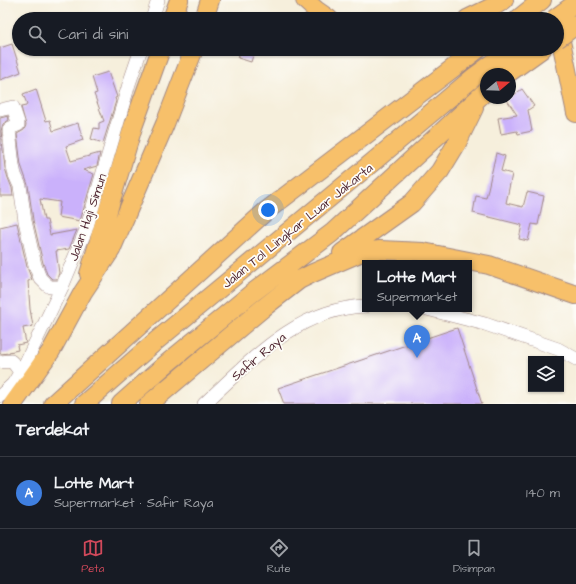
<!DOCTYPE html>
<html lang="id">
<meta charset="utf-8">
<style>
:root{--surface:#171b24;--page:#242831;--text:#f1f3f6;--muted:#9ea1a6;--line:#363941;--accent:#d1495b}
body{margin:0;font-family:"Architects Daughter",sans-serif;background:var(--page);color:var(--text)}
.controls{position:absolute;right:12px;bottom:12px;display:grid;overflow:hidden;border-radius:0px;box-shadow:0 1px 3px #0004}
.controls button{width:36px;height:36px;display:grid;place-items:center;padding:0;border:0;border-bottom:1px solid var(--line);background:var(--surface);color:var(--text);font:20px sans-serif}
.compass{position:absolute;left:480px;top:68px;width:36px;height:36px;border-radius:50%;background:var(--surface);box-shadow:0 1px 3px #0004;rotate:71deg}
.you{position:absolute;left:268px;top:210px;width:14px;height:14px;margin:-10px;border:3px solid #fff;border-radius:50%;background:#1a73e8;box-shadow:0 0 0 6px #1a73e833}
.badge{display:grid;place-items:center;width:26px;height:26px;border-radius:50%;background:var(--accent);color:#fff;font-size:13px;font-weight:700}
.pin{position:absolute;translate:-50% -33px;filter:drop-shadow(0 1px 2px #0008)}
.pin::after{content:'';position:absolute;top:21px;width:14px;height:12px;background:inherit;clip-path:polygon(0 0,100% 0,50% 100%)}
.popup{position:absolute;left:362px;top:260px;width:110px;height:52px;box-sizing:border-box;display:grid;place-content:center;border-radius:0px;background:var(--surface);filter:drop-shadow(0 1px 3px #0005);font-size:13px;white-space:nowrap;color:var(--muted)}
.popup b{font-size:15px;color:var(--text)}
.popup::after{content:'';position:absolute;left:50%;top:100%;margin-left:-8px;border:8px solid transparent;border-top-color:var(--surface)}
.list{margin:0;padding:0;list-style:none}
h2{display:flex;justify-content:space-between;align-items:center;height:52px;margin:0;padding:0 16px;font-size:17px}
h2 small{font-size:13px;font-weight:400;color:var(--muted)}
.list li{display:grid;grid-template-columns:26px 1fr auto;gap:12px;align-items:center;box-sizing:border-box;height:72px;padding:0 16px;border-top:1px solid var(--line)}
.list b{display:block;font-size:15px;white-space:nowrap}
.list p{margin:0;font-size:13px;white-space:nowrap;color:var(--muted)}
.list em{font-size:13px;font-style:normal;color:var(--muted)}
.icon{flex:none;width:22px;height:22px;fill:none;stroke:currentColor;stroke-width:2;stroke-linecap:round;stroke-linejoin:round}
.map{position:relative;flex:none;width:576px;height:404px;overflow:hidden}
.search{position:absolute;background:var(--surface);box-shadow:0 1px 3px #0004;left:12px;right:12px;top:12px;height:44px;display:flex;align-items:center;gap:10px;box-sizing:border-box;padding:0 14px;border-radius:22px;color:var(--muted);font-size:15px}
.sheet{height:124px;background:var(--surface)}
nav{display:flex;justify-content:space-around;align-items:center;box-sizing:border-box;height:56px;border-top:1px solid var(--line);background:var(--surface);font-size:11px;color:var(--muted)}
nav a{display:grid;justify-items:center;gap:2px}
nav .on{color:var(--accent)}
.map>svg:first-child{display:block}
</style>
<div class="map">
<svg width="576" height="404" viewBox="0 0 576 404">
<rect width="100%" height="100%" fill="#fdfcf7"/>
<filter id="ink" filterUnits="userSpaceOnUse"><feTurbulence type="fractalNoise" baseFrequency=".025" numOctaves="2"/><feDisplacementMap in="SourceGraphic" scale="8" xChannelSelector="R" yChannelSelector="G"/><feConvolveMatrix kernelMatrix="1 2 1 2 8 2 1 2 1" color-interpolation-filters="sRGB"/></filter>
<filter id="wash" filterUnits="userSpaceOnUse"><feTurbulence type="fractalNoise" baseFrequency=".012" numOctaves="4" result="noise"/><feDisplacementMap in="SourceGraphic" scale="16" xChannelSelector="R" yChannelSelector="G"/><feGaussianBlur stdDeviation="0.9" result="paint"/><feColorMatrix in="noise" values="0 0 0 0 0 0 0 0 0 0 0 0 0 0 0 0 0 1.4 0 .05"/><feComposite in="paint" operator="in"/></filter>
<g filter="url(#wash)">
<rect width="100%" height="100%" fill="#f6efdc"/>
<g id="blocks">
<path fill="#cab1fb" d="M12,44L21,72L0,80V48Z
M241,49H255L251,62L238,58Z
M108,72L117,97L115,98L116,101L103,143L91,139L94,128L99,129V123L104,121L94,94L97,93L92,77Z
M36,89L46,121L50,120L53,131L78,123L83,140L66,146L71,161L100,153L97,166L83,170L94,174L80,221L58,217L60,202L40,199L44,220H47L50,235L77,230L69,249L56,251L59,273L57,279H52L47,274L43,263L33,220L28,185L21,165L17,134L24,130L26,125L21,107L26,106L27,104L23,94Z
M522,89L534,106L528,110L532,131L518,134L517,131L501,134L498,118L517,115L507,100Z
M8,116L9,120L3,124L1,131L5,168L8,178L12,188L13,196H0V118Z
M496,153L505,156L501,171L512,174L506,203L523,207L527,192L544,196L538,225L532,224L528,241L519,239L522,225L473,213L476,196L486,198Z
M17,223L27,267L32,280L28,281L30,309L33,326L23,328L26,343L17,345L18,350L9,352V353L0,354V227Z
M457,328L482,404H284L278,388Z"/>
</g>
</g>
<g filter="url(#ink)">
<use href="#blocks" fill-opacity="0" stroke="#a08784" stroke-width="1"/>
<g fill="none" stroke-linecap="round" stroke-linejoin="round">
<defs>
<path id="minor" d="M152,19L158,0
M0,110L13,107L18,122V125L10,128L9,130L13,166L15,175L20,186L25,221L35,265L40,278L47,285L50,287H62
M427,309L485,324L558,349L576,359
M0,362L11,361L15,365L20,372
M0,396L13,384L23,368L62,287L86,230L129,84L141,49
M204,404C251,361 296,309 365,306"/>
<path id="highway" d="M305,0L316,10L329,19
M172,19L179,0
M204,19L210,0
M467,19L496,5L504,0
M518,19L542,0
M557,22L576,113
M507,74L542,49
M342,253L412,203L440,171L457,143L474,108
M89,274L133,127L161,49
M13,404L51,351L83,292L111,250L165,124L194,49
M53,404L266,211L478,49
M84,404L156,341L374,161L474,77L512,49
M121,404L165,365L251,294L332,233L486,91
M149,404L263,308L299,280L313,273L362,252L380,250L423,252L489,265L576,295"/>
</defs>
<use href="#minor" stroke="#a08784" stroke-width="14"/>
<use href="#highway" stroke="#a08784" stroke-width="20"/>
<use href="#minor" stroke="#fff" stroke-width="13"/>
<use href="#highway" stroke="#f7c06b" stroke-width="18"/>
<defs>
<path id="highway-bridge" d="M554,19L576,3
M557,39L576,25"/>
</defs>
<use href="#highway-bridge" stroke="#a08784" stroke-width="20" stroke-linecap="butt"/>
<use href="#highway-bridge" stroke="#f7c06b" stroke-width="18"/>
</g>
</g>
<g text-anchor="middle" stroke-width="3.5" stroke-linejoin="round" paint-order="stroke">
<g font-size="13" fill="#4a1f2b" stroke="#fdfcf7">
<text transform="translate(87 217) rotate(-71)" y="5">Jalan Haji Simun</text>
<text transform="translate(297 225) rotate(-39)" y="5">Jalan Tol Lingkar Luar Jakarta</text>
<text transform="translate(258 356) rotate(-40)" y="5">Safir Raya</text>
</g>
</g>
</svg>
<div class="controls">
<button><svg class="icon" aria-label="layers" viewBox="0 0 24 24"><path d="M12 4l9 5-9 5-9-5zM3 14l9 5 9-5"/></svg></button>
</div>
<svg class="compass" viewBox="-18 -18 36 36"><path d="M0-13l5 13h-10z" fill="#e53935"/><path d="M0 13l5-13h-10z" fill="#9ea1a6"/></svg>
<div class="you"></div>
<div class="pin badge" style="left:417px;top:358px;background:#3f7fe0">A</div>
<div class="popup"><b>Lotte Mart</b>Supermarket</div>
<div class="search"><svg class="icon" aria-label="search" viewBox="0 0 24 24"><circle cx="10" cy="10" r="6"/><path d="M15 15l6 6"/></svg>Cari di sini</div>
</div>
<section class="sheet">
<h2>Terdekat<small></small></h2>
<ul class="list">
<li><span class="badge" style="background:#3f7fe0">A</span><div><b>Lotte Mart</b><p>Supermarket · Safir Raya</p></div><em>140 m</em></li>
</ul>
</section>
<nav>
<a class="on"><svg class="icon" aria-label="map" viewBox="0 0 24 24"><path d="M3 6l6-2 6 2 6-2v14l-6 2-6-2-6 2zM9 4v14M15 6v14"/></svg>Peta</a>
<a><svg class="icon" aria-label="directions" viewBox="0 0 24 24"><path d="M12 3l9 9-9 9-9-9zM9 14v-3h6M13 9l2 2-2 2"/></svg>Rute</a>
<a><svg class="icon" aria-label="saved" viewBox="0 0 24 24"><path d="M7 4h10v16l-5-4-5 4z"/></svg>Disimpan</a>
</nav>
